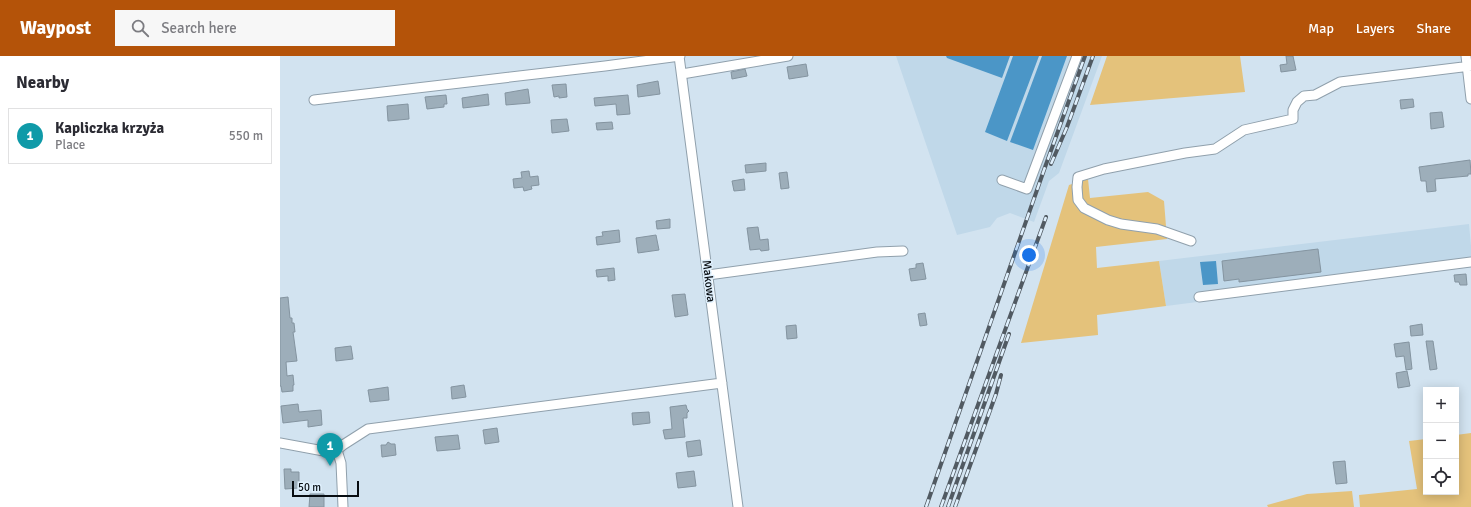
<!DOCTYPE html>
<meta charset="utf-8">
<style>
:root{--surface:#fff;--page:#f7f7f7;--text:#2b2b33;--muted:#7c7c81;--line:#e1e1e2;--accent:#b45309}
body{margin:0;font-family:Signika,sans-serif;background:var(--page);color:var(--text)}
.controls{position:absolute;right:12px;bottom:12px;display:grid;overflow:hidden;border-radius:0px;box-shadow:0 2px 10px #0003}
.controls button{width:36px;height:36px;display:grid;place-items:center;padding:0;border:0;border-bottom:1px solid var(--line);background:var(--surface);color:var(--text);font:20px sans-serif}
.scale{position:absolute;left:12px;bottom:10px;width:67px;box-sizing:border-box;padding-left:4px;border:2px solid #080d12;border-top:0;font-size:11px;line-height:14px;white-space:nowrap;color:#080d12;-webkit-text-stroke:3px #dff0fd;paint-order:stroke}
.you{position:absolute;left:749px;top:199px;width:14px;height:14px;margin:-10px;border:3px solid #fff;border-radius:50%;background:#1a73e8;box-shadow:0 0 0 6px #1a73e833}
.badge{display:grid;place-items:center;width:26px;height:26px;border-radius:50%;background:var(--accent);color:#fff;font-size:13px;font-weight:700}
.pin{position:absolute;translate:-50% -33px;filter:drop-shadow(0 1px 2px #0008)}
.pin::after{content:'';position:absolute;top:21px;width:14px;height:12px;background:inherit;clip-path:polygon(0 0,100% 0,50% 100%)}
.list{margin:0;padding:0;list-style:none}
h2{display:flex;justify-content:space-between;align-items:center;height:52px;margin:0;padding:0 16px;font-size:17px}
h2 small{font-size:13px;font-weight:400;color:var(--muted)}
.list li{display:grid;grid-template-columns:26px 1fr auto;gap:12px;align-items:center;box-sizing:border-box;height:56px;margin:0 8px 8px;padding:0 8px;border:1px solid var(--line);border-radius:0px}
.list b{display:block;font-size:15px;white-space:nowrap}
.list p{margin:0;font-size:13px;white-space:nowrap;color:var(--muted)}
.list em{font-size:13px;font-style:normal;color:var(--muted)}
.icon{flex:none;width:22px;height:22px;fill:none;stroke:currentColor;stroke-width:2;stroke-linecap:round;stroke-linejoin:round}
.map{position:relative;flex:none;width:1191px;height:451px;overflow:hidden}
header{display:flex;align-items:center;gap:24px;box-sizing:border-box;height:56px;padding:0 20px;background:var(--accent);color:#fff}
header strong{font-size:19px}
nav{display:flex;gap:22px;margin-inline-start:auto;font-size:14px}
.search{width:280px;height:36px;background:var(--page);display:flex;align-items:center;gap:10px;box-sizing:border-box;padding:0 14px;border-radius:0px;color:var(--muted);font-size:15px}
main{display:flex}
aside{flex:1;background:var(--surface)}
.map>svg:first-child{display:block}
</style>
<header>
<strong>Waypost</strong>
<div class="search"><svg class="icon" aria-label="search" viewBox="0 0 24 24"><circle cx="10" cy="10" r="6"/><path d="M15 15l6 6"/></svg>Search here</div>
<nav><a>Map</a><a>Layers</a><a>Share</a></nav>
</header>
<main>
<aside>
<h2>Nearby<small></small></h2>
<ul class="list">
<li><span class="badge" style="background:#0f9aa8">1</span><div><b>Kapliczka krzyża</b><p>Place</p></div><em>550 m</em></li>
</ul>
</aside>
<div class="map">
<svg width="1191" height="451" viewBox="0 0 1191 451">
<rect width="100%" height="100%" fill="#d2e3f0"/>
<path fill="#c0d8e9" d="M616,0H822L779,117L769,125L754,166L730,157L717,162L710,171L677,179Z
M1189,168L1191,190V211L886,250L879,205Z"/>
<path fill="#e4c27b" d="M827,0H960L965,36L810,49Z
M808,123L810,142L868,136L884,145L887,183L816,191L817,212L879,205L886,250L817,259L818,279L741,287L789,129Z
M1191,377V451H1080L1079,439L1137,433L1129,385L1146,383V436H1176V379Z
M1072,435L1074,451H988L987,449L1027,438Z"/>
<path fill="#4b96c7" d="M666,0H730L722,22L667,2Z
M733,0H759L727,85L705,76Z
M762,0H787L753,94L730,86Z
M936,205L938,228L923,229L920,206Z"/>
<path fill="#9daeba" stroke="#8494a0" d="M1006,0H1013L1016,14L1001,16L1000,9L1007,8Z
M526,8L528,20L509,23L507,11Z
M465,13L467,20L452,23L451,16Z
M378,25L380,38L358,41L357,29Z
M286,28L287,41L279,42V40L274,41L272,29Z
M248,33L250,47L226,49L225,37Z
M208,38L209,49L183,52L182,42Z
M166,39L167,48H164V51L147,53L145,41Z
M348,39L350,58L337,59L336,48L315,50L314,42Z
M1133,43L1134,51L1121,53L1120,44Z
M128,48L129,63L108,65L107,50Z
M1162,56L1164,71L1151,73L1150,57Z
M287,63L289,75L272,77L271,64Z
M332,66L333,73L317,74L316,67Z
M1190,104L1191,118H1188V120L1155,123L1156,135L1147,136L1146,125H1141L1139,111Z
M486,107V115L466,117L465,109Z
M249,115L250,121L258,120L259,129L251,130L252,133L244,135L243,131L234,132L233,123L242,122L241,116Z
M507,116L509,132L501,133L499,117Z
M464,123L465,134L454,135L452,125Z
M390,163V172L377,173L376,165Z
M478,171L480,184L488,183L489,194L481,195L480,193L470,194L467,172Z
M339,174L340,186L317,189L316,181L323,180L322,176Z
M376,179L379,194L358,197L356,182Z
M1038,193L1041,216L959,226V223L944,225L942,205Z
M643,207L646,223L631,225L629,213L636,212V208Z
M334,212L335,224L328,225V220L317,221L316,214Z
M1186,218L1187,229H1180L1179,226H1175L1174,219Z
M405,238L408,259L395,261L392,239Z
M8,241L10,262H12V267H14L15,276H13L17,305L6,306L7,320L13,319L14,329H13V335L2,336L1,330H0V242Z
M645,257L647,269L640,270L638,258Z
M1142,268L1143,279L1131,280L1130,270Z
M516,269L517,282L507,283L506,270Z
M1146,285H1153L1157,313L1150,314Z
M1129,286L1132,313L1126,314L1124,300L1116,301L1114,288Z
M71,290L73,303L56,305L55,292Z
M1127,315L1130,330L1118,332L1116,317Z
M184,329L186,341L172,343L171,331Z
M108,331L109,344L90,346L88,334Z
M18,348L19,356L41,354L42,369L28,371V364L3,367L1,350Z
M406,349L407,353L409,355L407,357V362H403L405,381L385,383L383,374L392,373L390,351Z
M369,356L370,367L353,369L352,357Z
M217,372L219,386L205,388L203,374Z
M178,379L180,393L157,395L155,381Z
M420,384L422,399L408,401L406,386Z
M108,386L111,388H115L116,399L102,401L101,389H106Z
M1065,405L1067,427L1056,428L1053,406Z
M4,413H11V416H19V432L5,433Z
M414,415L416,430L398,432L396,417Z
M30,438H44V451H29Z"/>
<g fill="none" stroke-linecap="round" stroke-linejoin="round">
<defs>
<path id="minor" d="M399,0L458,451
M1186,0L1191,43
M402,18L508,0
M34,44L325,10L400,0
M722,124L747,133L797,0
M911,185L877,173L841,168L828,164L804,152L798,144L797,131L798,121L824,113L905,97L935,93L964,74L1013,63V54L1017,46L1024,40L1035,39L1060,26L1191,10
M428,219L597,196L623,195
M919,241L1191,206
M0,387L49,396L57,394
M57,394L63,389L88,373L442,327
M57,394L61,407L63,451"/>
</defs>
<use href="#minor" stroke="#90a0ac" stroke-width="11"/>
<use href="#minor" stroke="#fff" stroke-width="9"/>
<defs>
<path id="rail" d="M771,108L787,71L813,0
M646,451L764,114L805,0
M661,451L766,161
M668,451L729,278
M675,451L716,338L721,319"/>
</defs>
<use href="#rail" stroke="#515a62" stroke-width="4"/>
<use href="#rail" stroke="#dff0fd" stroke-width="2.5" stroke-dasharray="8" stroke-linecap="butt"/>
</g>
<g text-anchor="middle" stroke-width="3" stroke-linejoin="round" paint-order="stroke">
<g font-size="12" fill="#080d12" stroke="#dff0fd">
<text transform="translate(429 225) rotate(83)" y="4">Makowa</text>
</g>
</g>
</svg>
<div class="controls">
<button>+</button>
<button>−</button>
<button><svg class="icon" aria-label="locate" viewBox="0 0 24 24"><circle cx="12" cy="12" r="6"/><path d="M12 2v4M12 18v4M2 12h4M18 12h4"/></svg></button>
</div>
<div class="scale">50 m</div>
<div class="you"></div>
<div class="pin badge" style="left:50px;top:410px;background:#0f9aa8">1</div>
</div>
</main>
